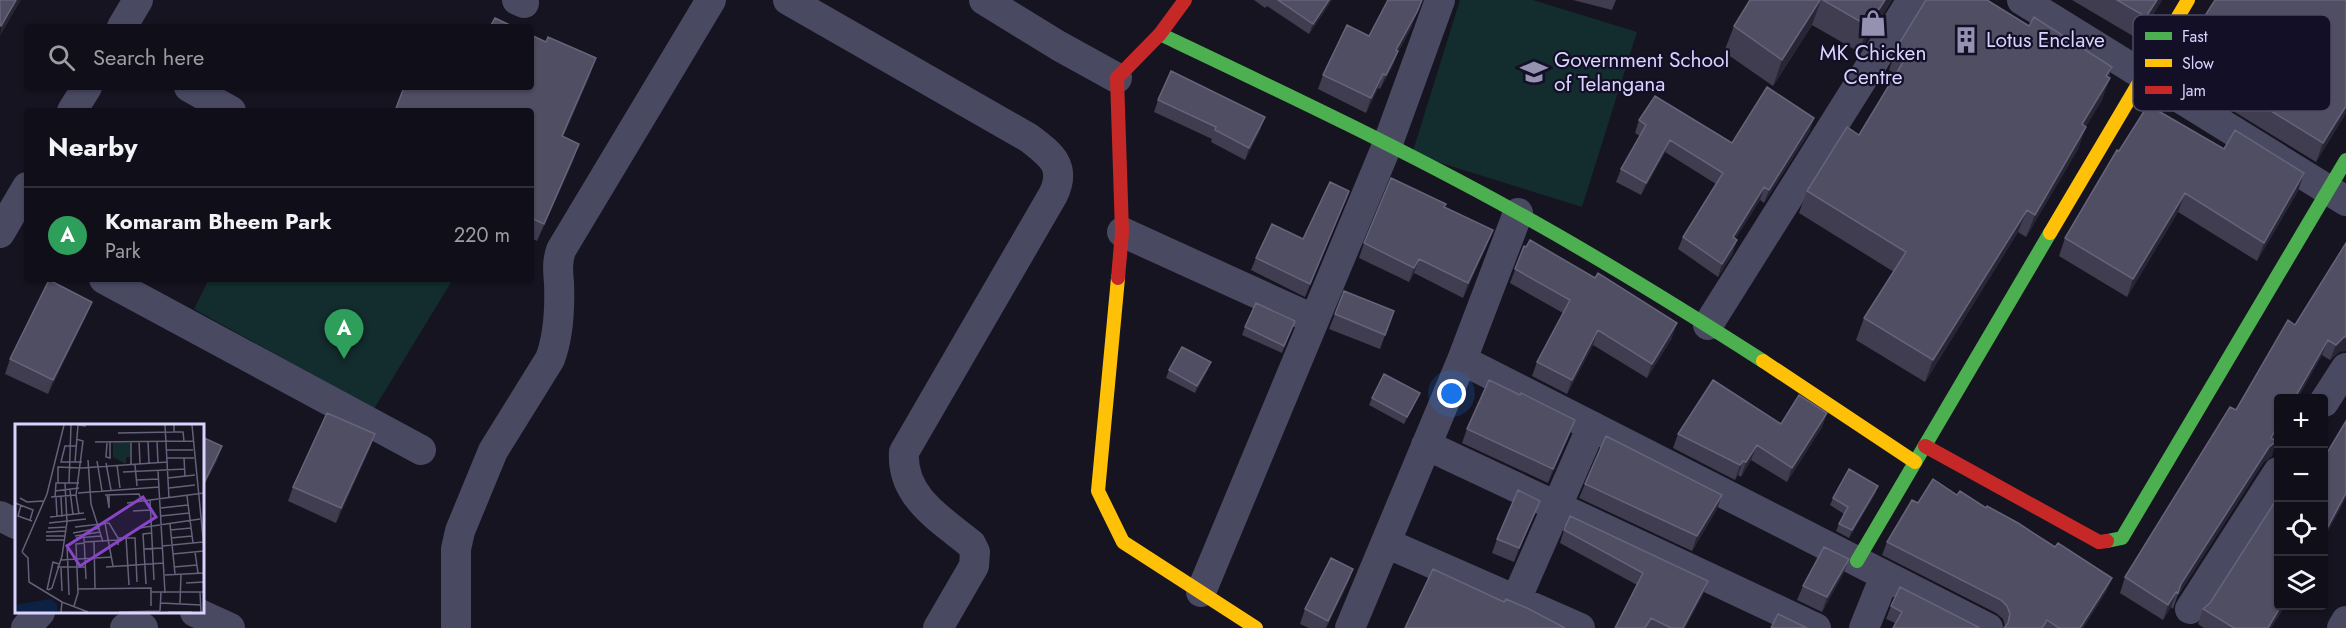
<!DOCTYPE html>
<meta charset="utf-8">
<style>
:root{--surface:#100f19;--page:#191822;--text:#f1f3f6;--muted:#9c9ca2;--line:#302f38;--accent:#b45309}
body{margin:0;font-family:Jost,sans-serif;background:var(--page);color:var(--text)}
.controls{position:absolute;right:18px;bottom:18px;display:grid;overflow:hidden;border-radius:6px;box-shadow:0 2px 4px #0004}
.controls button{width:54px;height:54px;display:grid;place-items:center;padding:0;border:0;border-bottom:2px solid var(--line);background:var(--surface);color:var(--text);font:30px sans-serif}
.you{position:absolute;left:1452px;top:394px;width:21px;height:21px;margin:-15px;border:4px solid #fff;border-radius:50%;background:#1a73e8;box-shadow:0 0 0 9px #1a73e833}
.badge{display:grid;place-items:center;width:39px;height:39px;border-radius:50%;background:var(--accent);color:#fff;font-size:20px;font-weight:700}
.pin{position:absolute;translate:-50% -50px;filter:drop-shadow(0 2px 3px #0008)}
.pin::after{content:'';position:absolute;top:32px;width:21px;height:18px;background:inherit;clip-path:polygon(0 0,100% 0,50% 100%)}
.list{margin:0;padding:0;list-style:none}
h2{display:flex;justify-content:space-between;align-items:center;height:78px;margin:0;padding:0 24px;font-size:26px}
h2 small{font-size:20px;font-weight:400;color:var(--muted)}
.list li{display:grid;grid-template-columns:39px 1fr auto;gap:18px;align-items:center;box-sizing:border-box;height:96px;padding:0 24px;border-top:2px solid var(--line)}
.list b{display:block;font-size:22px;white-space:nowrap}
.list p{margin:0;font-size:20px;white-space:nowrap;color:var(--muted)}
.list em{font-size:20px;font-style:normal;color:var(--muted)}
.icon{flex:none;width:33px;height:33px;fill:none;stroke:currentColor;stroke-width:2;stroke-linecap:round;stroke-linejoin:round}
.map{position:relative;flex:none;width:2346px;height:628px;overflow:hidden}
.search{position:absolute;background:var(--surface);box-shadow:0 2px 4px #0004;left:24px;top:24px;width:510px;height:66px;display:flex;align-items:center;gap:15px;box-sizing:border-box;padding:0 21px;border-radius:6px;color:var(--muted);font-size:22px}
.panel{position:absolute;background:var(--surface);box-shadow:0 2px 4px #0004;left:24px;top:108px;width:510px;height:174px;border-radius:6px}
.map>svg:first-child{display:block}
</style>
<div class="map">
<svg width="2346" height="628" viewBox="0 0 2346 628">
<rect width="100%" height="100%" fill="#161421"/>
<path fill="#132c2d" d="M1460,0H1533L1637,32L1582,207L1412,154Z
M209,279H453L374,409L194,309Z"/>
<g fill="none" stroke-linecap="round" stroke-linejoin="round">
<path stroke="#4a4962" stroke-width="30" d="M517,0L524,3
M788,0L1029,138C1051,155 1067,166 1053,195L904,452C901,496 940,519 971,544L975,552L974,566L938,628
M984,0L1059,46L1117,78
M2022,0L2346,201
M122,27L138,0
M189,87L231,111
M72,111L87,87
M1122,232L1313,319
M0,233L27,187
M104,279L421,450
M1708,325L1912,0
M1462,360L1988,628
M2324,402L2346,368
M1426,445L1816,628
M0,516L16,524
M1386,543L1580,628
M1201,592L1388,143L1440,0
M1516,600L1592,426
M2190,609L2278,472
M195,612L230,628
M26,628L40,612
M125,628L137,625L143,628
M456,628V549L460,531L493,451L550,359C559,335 560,309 559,283C558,271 557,262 561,250L711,0
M1350,628L1462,360L1518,213
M1864,628L1885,576
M2342,628L2346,621"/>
<path stroke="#4caf50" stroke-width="14" d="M1160,34C1280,91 1401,148 1518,213C1601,259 1682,309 1763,361
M2107,541L2122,538L2346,160
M1857,561L2050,233"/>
<path stroke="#ffc107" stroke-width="14" d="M2050,233L2188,0
M1118,278L1098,491L1123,542L1256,628
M1763,361L1915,462"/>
<path stroke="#c62828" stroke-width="14" d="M1118,278L1122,232L1117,78L1160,34L1185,0
M1925,446L2099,542L2107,541"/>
</g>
<path fill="#403d50" d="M1254,0H1332L1309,34L1267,6L1265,8Z
M1573,0H1616L1612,10Z
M1750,0H1892L1859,52L1812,25L1773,86L1724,52L1734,26Z
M2072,0H2162L2138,39Z
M1412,26L1397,54L1393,65L1380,89L1378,88L1366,113L1318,89L1323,75L1369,36Z
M2029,26L2112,67L2102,100L2086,126L2078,149L2026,237L2018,232L1925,382L1856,340L1864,318L1894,272L1799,213L1807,191L1859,135L1896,74L1889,70L1897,47Z
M2180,55L2346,113L2316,162L2173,74Z
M590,75L563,137L573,161L537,241L531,238V111Z
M1158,100L1261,128L1245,160L1211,142L1212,139L1154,112Z
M1639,120L1732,143L1810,131L1764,203L1760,200L1735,239L1733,253L1718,277L1678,249L1683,237L1716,184L1665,152L1641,195L1616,182L1621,169L1640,136L1635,133Z
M2224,149L2304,173L2298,191L2257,261L2178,212L2127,297L2059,256L2065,238L2119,151Z
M1344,203L1305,297L1251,270L1256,258L1303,239Z
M1445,207L1493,230L1487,245L1463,298L1414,273L1409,282L1359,258L1364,243Z
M2346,243L2339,352L2330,360L2322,355L2297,399H2278V431L2274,439L2272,456L2263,463L2177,597L2173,609L2171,607L2163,620L2120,593L2125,577L2236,410L2295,325Z
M1524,246L1672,338L1647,378L1593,345L1567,394L1532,376L1537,362L1563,313L1510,283Z
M92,302L86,316L48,394L5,374L10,359Z
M1394,311L1380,349L1329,329L1335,314Z
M1295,321L1282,353L1242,335L1245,327Z
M1169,370H1208L1195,393L1166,378Z
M1372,398L1417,400L1404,424L1369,405Z
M1827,413L1822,427L1787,482L1751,460L1741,477L1738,475L1735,480L1673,448L1678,434L1781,424Z
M1467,429L1570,434L1548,483L1462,443Z
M375,434L370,448L336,523L288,501L293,487Z
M1585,484L1717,509L1692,551L1579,498Z
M1878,486L1875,494L1849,538L1836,531L1839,524L1844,514L1830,505L1833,498Z
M1540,501L1514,562L1492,553L1497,539Z
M1918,503L2107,590L2083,628H2004L2005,626L2003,619L1996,613L1882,555L1887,542Z
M1564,530L1708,581L1703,594L1685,628H1615L1637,585L1560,543Z
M1849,559L1843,574L1822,612L1797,600L1803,586Z
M1353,569L1348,583L1326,628H1309L1300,624L1305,609Z
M2210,603L2278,606H2285L2271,628H2204L2198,624L2203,609Z
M1891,606L1980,628L1895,623L1886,619Z"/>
<path fill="#282635" d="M16,0H21L0,36L1,26Z
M1329,0H1332L1309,34L1313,24Z
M1821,0L1812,25L1773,86L1782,60Z
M1885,0H1892L1859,52L1868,26Z
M2157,0H2162L2138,39L2146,17Z
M1417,12L1412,26L1397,54L1393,65L1380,89L1396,50Z
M596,58L590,75L555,153L562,136Z
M2112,67L2106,85L2110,78L2102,100L2074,146L2082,124L2106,76Z
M1383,74L1378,88L1366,113L1371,98Z
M2346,106V113L2316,162L2323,143Z
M1265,117L1261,128L1245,160L1249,148Z
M1814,118L1810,131L1764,203L1769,190Z
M2086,127L2078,149L2026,237L2035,215Z
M1670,140L1665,152L1641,195L1646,183Z
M579,144L573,161L537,241L544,224Z
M2304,173L2298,191L2257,261L2264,243Z
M1764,187L1760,200L1728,250L1733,237Z
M2185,193L2178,212L2127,297L2133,279Z
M2027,210L2018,232L1925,382L1933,360Z
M1493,230L1487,245L1463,298L1468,283Z
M1737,240L1733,253L1718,277L1722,264Z
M1419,259L1414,273L1409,282L1414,268Z
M92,302L86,316L48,394L53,380Z
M1677,323L1672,338L1647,378L1652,364Z
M1598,330L1593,345L1567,394L1572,380Z
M2344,337H2346V351L2339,352L2330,360L2336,345Z
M2328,340L2322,355L2297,399H2294Z
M1211,362L1208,370L1195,393L1197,386Z
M1420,393L1417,400L1404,424L1407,417Z
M1827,413L1822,427L1787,482L1792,468Z
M1575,420L1570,434L1548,483L1553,469Z
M2278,425V431L2269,447L2277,441L2272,456L2263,463L2177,597L2181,584Z
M375,434L370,448L336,523L341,508Z
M1757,445L1751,460L1741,477L1746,462Z
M222,446L217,461L202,490V487Z
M1743,461L1738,475L1735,480L1740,465Z
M1878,486L1875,494L1849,538L1852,530Z
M2346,493V498L2324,539V534Z
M1722,495L1717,509L1692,551L1697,536Z
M1540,501L1534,515L1514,562L1519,548Z
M1849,559L1843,574L1822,612L1827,597Z
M1353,569L1348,583L1325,628L1328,621Z
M2112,578L2107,590L2083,628H2080Z
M1708,581L1703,594L1685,628H1683Z
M2176,592L2171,607L2163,620L2168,605Z
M2281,606H2285L2271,628H2268Z"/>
<path fill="#504e63" stroke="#66637b" stroke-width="1.5" d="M0,0H16L1,26L0,25Z
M1278,0H1329L1313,24Z
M1388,0H1422L1417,12L1396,50L1398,51L1386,75L1383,74L1371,98L1323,75L1347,25L1369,36Z
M1750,0H1820L1782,60L1734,26Z
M1823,0H1885L1868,26Z
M1926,0H1987L2029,26L2034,17L2112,67L2106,76L2110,78L2082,124L2086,127L2035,215L2027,210L1933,360L1864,318L1906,252L1807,191L1847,127L1859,135L1908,54L1897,47Z
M2117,0H2157L2146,17Z
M2215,0H2346V106L2323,143L2180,55Z
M495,18L514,27H490Z
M531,35L546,42L548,37L596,58L562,136L579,144L544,224L531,218V111H395L404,87H531Z
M1171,71L1265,117L1249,148L1215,130L1216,127L1158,100Z
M1767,87L1814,118L1769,190L1764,187L1733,237L1737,240L1722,264L1683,237L1723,173L1670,140L1646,183L1621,169L1646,125L1639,120L1655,96L1732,143Z
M2148,105L2224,149L2235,130L2304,173L2264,243L2185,193L2133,279L2065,238L2117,150L2119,151Z
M1391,178L1446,204L1444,207L1493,230L1468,283L1419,259L1414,268L1364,243Z
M1330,182L1349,191L1310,284L1256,258L1272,224L1303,239Z
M1530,240L1595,278L1598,273L1677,323L1652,364L1598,330L1572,380L1537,362L1570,300L1515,269L1524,246L1526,247Z
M2346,243V337H2344L2336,345L2328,340L2294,399H2278V425L2271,438L2277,441L2269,447L2181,584L2178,593L2176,592L2168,605L2125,577L2230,407L2236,410L2288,320L2295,325Z
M49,280L92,302L53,380L10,359Z
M1344,291L1394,311L1385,335L1335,314Z
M1256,303L1295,321L1284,346L1245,327Z
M1182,347L1211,362L1197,386L1169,370Z
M1384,374L1420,393L1407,417L1372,398Z
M1489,380L1520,395L1521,393L1575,420L1553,469L1467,429Z
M1713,380L1781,424L1799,395L1827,413L1792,468L1757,445L1746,462L1743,461L1740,465L1678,434Z
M327,413L375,434L341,508L293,487Z
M2346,421V493L2324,534V458Z
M1606,436L1722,495L1697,536L1585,484Z
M202,437L222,446L202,487Z
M1849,469L1878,486L1852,530L1839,524L1848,507L1833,498Z
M1933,479L1957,495L1960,491L1986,508L1987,506L2018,523L2055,547L2058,543L2112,578L2080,628H2059L2047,620L2042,628H2004L2008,623L2010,614L2007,606L2001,600L1887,542L1912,500L1918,503Z
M1518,490L1540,501L1519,548L1497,539Z
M2278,497V606H2281L2268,628H2234L2203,609L2210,603Z
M1570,516L1708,581L1683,628H1671L1651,618L1645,628H1615L1643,573L1564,530Z
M1824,547L1849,559L1827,597L1803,586Z
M1331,558L1353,569L1328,621L1305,609Z
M1433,569L1504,602L1506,599L1527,608L1565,628H1405Z
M1900,587L1980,628H1893L1902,612L1891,606Z
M1778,614L1807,628H1771Z"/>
<defs>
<symbol id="shop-bare" viewBox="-9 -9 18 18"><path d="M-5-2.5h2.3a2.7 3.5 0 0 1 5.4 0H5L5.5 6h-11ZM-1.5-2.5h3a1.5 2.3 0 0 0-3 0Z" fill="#9591b1" stroke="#130f26" stroke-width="2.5" paint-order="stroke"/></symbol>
<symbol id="building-bare" viewBox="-9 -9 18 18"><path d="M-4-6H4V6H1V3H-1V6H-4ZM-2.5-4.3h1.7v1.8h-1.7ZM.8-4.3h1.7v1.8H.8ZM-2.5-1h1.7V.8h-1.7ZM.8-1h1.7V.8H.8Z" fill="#9591b1" stroke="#130f26" stroke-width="2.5" paint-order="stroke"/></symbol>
<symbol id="school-bare" viewBox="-9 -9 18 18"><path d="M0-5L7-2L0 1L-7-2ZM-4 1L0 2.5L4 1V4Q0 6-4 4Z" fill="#9591b1" stroke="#130f26" stroke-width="2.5" paint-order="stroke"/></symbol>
</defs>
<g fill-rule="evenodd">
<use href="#shop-bare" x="1854" y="4" width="38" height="38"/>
<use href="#building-bare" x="1947" y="21" width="38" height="38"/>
<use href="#school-bare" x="1515" y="53" width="38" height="38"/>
</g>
<g text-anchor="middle" stroke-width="4.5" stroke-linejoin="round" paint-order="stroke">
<g font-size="21" fill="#d9d4ff" stroke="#130f26" text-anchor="start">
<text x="1986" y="47">Lotus Enclave</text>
<text x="1873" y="60" text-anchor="middle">MK Chicken<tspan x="1873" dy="24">Centre</tspan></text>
<text x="1554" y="67">Government School<tspan x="1554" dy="24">of Telangana</tspan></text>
</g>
</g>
<g transform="translate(15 424)">
<rect width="189" height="189" fill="#161421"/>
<path d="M98,19H115V33H111V40L98,33Z" fill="#132c2d"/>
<path d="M35,175L42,180V188H0V181Z" fill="#0d2144"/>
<path fill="none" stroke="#64617a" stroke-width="1.5" d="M150,1L154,74M177,1L189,124M159,8H168L169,17M103,9L159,8V1M61,15L68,17L61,71L64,90M116,17V40M124,17L125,40M133,17L134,39M142,17L143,39M80,18L178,17M92,19L91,33L95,34V17M61,22H50L46,38H67M152,26H178M152,34H179M169,34L170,52M73,36L76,80L88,118M82,37L87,67M60,38L63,1L71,2M91,39L96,66M102,41L105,64M120,41L122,62M67,44L152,38M143,47L150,169M108,48L170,45M153,54L180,51M121,56L143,55M43,59V43L67,44M54,59L56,1M154,64L180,61M55,66L58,91M40,67L64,64M63,69L144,63M90,71L124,70L127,77M92,71L94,84V71M172,72L178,119M36,73L61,71M40,73L41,59H64M41,73L42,93M46,73L47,93M5,74L12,78L28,77M135,76L139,156M0,79L18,86L15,96M112,79L189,69M6,81L3,92L17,97M146,84L173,81M118,87L136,86M146,92L174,89M35,93L69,89M34,99L71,95M90,99L98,142M155,100L160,150M60,103L94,99L103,114V121M33,104L52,103M124,104L185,95M155,106L176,104M31,108L51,107M58,109L85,104M31,112H50M60,112L85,108M111,113L114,161M61,114L86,112M69,114L71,155M103,114H120L122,158M156,114L177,112M31,116H50M70,118L103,116M79,118L80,164M52,120L54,171M147,122L188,118M129,125L147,124M7,128L32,70L49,1M7,128L13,134L14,158L47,178M180,128L183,149M158,130L189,127M46,136L97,133M42,143H71M91,143L149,139M159,143L182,141M46,144L47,167M150,151L189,149M171,159L189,158M131,160L128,110L137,109M63,165L136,164V182M32,166L38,138L44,140M33,166L37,164L47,132L52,98L50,59M136,168H189M185,168L186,188M146,179L186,181M165,179L166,150M59,182L63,169L61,120L70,119M145,187L146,168M46,188L47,178L73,188M104,188L145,187M153,188H177"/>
<path fill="#8945c9" fill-opacity="0.15" stroke="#8945c9" stroke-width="3" d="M128,73L141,93L65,142L52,122Z"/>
<rect width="189" height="189" fill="none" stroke="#d9d4ff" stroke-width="3"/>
</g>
<rect x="2133" y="15" width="198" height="96" rx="9" fill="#130f26" stroke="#4e4a67" stroke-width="1.5"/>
<rect x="2145" y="32" width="27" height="8" fill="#4caf50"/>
<rect x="2145" y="59" width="27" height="8" fill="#ffc107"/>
<rect x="2145" y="86" width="27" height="8" fill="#c62828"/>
<g font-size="16" fill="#d9d4ff">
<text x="2182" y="42">Fast</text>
<text x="2182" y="69">Slow</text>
<text x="2182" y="96">Jam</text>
</g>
</svg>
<div class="controls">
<button>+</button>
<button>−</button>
<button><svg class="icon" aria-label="locate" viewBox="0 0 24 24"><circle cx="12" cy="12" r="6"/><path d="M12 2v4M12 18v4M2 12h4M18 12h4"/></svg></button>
<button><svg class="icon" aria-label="layers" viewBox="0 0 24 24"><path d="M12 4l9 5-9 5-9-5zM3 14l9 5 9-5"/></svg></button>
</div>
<div class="you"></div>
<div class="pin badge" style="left:344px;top:359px;background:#2e9e5b">A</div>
<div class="search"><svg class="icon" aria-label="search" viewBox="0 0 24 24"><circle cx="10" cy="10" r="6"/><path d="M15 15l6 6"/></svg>Search here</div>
<section class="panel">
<h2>Nearby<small></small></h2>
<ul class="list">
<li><span class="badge" style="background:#2e9e5b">A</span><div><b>Komaram Bheem Park</b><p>Park</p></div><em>220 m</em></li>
</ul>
</section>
</div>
